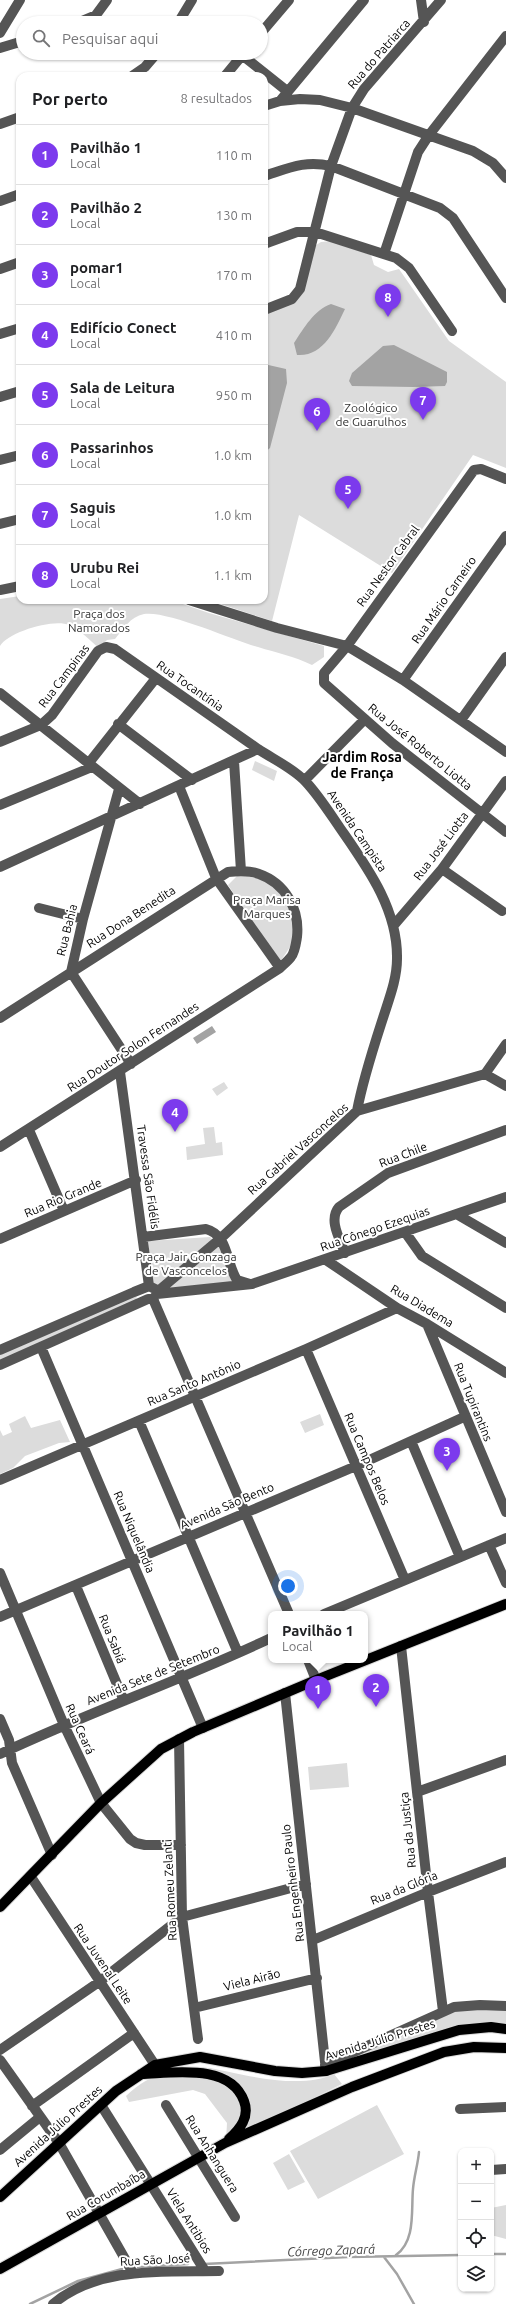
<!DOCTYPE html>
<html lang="pt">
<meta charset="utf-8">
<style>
:root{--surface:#fff;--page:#f6f6f6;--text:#202124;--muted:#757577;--line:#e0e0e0;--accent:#7c3aed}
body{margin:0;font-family:Ubuntu,sans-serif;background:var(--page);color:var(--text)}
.controls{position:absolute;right:12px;bottom:12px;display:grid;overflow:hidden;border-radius:8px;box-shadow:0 1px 3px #0004}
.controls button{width:36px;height:36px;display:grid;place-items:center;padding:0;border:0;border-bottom:1px solid var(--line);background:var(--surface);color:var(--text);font:20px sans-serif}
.you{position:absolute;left:288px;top:1586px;width:14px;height:14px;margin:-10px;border:3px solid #fff;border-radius:50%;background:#1a73e8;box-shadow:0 0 0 6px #1a73e833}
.badge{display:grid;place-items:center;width:26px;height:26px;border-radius:50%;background:var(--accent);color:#fff;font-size:13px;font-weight:700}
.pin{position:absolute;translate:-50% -33px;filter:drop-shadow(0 1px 2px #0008)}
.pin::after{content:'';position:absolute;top:21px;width:14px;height:12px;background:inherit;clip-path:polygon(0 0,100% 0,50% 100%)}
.popup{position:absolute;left:268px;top:1611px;width:100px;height:52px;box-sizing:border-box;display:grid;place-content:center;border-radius:8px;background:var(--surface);filter:drop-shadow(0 1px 3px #0005);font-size:13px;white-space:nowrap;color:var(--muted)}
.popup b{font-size:15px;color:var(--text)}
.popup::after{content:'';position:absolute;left:50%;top:100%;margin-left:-8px;border:8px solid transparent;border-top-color:var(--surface)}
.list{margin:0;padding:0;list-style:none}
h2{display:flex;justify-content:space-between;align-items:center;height:52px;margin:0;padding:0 16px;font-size:17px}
h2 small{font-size:13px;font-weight:400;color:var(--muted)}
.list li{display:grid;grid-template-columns:26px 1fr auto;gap:12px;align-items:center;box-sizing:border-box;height:60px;padding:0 16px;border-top:1px solid var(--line)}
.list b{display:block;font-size:15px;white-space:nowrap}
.list p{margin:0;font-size:13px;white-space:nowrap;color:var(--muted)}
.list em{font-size:13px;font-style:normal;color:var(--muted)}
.icon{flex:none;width:22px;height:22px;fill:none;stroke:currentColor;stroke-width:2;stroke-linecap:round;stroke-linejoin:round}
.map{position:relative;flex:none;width:506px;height:2304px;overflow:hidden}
.search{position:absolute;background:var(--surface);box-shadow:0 1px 3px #0004;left:16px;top:16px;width:252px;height:44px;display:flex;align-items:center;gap:10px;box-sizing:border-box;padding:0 14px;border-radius:22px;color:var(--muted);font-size:15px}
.panel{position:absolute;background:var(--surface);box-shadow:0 1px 3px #0004;left:16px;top:72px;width:252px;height:532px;border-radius:12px}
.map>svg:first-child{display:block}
</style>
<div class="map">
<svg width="506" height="2304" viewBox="0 0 506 2304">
<rect width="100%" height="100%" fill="#fff"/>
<path fill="#dcdcdc" d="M332,241L371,255L374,265L388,272L399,269L449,341L506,382V468L473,455L392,573L299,515L272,621L209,600H264V314L289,305L313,247L321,242Z
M20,596V600H171L209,613L324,646V657L312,665C294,656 277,653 258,647C233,640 166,610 144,614C130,617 123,629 115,639L107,640L99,648C90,641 80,629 69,625C54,618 8,632 0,646V599Z
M255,761L277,771L274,781L252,770Z
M237,876C265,875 284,889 291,916C294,924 295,935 292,943C289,949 284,956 280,962L228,885Z
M224,1082L228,1088L217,1096L212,1089Z
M214,1127L216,1143L222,1142L223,1155L187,1160L186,1147L205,1144L203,1128Z
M210,1237L223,1250L235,1284L161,1292L153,1285L148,1241Z
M136,1295L137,1301L0,1361V1353Z
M320,1414L324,1425L305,1433L300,1422Z
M25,1416L31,1428L60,1420L70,1442L59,1443L25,1456L13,1468L0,1474V1430L3,1436L12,1432L9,1424Z
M347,1763L349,1787L310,1790L308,1767Z
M477,2008L506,2010V2028L491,2026L344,2062L452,2011Z
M210,2068C245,2075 300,2090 334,2074L342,2084L226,2141L227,2123L205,2094L193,2090L129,2102L126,2096C153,2070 175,2070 210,2068Z
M377,2105L404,2154L318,2199L290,2151Z
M289,2154L305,2182L288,2190L273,2163Z
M506,2205V2239L491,2235V2208Z"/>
<path fill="#a3a3a3" d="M331,304L345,309C335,330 323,357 297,355L294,343C304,328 314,310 331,304Z
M394,345L447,372V382L445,386L413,387L352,386L349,381L352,373L383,346Z
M264,364L286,369L287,383L270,448L264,453Z
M212,1026L216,1032L197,1044L193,1038Z"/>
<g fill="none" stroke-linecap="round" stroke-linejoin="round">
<path stroke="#a3a3a3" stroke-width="2.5" d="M491,2254H506
M396,2255C416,2241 411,2210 413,2189C414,2176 418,2164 419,2152
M384,2257L397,2274L414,2304
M204,2264L348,2257L461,2255
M138,2267L188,2264
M30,2304L78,2281L122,2269"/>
<defs>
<path id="major" d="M0,1907L101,1803L161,1749L193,1732L316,1680L506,1604
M141,2074C174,2073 230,2063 244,2101C250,2117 240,2129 229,2139
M0,2197L116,2091L155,2065L200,2057L275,2071L302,2073L326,2071L459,2030L491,2027L506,2029
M0,2269L225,2143L352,2087L444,2052L474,2047L506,2048"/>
</defs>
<use href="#major" stroke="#dbdbdb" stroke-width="12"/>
<path stroke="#555" stroke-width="10" d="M421,0L424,22
M77,23L96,15L107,0
M178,23L192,0
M0,33L20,0
M261,33L289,0
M0,48L23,41
M242,55L287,91
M132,76L145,67L157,53
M225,76L244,53
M280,101L364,0
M264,106L280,101L300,99L320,100L352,108L473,151L493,163L506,178
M0,124L20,117
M264,176C289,168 305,160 331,166L440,208L453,218L506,298
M0,201L20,194
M264,244L297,232H315L396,258L409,268L452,331
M384,254L418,152L429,135L506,36
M0,269L20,262
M264,310L292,299L300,289L331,166L352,108L364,89L441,0
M0,334L20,328
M0,397L20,391
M0,460L20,455
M506,479L481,469L474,470L347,646L324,673V683L392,743L506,832
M0,524L20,519
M0,590L20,586
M189,600L277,628L347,646L403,680L506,752
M403,680L506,536
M0,693L140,804
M461,720L506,657
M118,724L192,780
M0,742L41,725L52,715L98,651L106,647L115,649L258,749
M234,761L241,871
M88,764L156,678
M305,780L365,719
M179,786L216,878L280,968
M119,789L83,919L71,972L131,1064
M0,805L92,767
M0,867L258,749C273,759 293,768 306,782C319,796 329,812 340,828C367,867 398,909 397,959C397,979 389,999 383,1018C373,1049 363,1079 357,1111
M442,869L502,911
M39,908L83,919
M394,925L442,869L506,781
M0,1018L228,872C238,871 249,870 259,874C285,883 300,909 297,937C296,943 295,952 291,957C288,961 283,965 280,968L0,1147
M120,1072L149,1286
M485,1074L506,1086
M29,1130L64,1211
M458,1215L506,1243
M405,1232L422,1256L506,1308
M143,1237L206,1229C229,1235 226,1264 237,1280L250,1284
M0,1239L136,1180
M345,1253C340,1239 328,1220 339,1207L388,1173L506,1130
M326,1260L397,1308L427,1324L506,1373
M157,1292L221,1238L357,1111L485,1074L506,1044
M157,1294L252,1284L506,1197
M153,1299L289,1614
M427,1324L506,1512
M41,1347L203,1728
M306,1349L405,1580
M0,1350L134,1292L149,1286L157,1290V1294L153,1299H148L0,1365
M139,1421L238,1653
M411,1441L460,1557
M0,1480L306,1349L397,1308
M489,1545L506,1583
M0,1573L64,1725L101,1803L130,1839L136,1843L145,1845H181
M76,1586L124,1701
M324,1614L506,1538
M0,1617L356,1466L464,1417
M401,1646L428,1892L443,2011
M308,1660L316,1680
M285,1693L326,2071
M0,1719L9,1740L12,1763L19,1779L52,1855
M179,1739L182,1917L198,2039
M0,1754C89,1712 182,1680 271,1638
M417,1792L506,1760
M31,1877L155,2065
M313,1940L428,1892L506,1862
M194,2008L317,1978
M0,2050L99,1982L182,1917L306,1884
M0,2060L59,2143L133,2273
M325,2065L454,2007L480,2005L506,2006
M101,2105L205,2271
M166,2105L235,2217
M32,2106L134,2033
M460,2109L506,2107
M0,2150L40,2117
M491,2170L506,2169
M53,2304C98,2266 163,2272 219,2271"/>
<use href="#major" stroke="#000" stroke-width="10"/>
</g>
<g text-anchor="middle" stroke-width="4" stroke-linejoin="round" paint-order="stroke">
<g font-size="12" fill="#000" stroke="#fff">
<text transform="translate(379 54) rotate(-49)" y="4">Rua do Patriarca</text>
<text transform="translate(388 566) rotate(-54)" y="4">Rua Nestor Cabral</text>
<text transform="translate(444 600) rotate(-55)" y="4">Rua Mário Carneiro</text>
<text transform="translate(64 676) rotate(-53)" y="4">Rua Campinas</text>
<text transform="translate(190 686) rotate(35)" y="4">Rua Tocantínia</text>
<text transform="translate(420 747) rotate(39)" y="4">Rua José Roberto Liotta</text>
<text transform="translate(357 831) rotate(56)" y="4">Avenida Campista</text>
<text transform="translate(441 846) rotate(-53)" y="4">Rua José Liotta</text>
<text transform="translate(131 917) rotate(-33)" y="4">Rua Dona Benedita</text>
<text transform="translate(67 930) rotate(-76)" y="4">Rua Bahia</text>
<text transform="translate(133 1047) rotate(-33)" y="4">Rua Doutor Solon Fernandes</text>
<text transform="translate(298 1149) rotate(-42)" y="4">Rua Gabriel Vasconcelos</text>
<text transform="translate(403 1155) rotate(-21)" y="4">Rua Chile</text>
<text transform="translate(148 1177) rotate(82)" y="4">Travessa São Fidélis</text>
<text transform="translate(63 1198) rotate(-23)" y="4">Rua Rio Grande</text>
<text transform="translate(375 1229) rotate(-19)" y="4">Rua Cônego Ezequias</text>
<text transform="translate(422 1306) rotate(31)" y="4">Rua Diadema</text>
<text transform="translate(194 1383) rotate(-23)" y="4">Rua Santo Antônio</text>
<text transform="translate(473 1402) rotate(68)" y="4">Rua Tupirantins</text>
<text transform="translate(367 1459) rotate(67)" y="4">Rua Campos Belos</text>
<text transform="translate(227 1506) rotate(-23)" y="4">Avenida São Bento</text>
<text transform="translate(134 1532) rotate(67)" y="4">Rua Niquelândia</text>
<text transform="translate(112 1639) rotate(68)" y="4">Rua Sabiá</text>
<text transform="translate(153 1675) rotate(-22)" y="4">Avenida Sete de Setembro</text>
<text transform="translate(80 1729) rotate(66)" y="4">Rua Ceará</text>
<text transform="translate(408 1830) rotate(-96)" y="4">Rua da Justiça</text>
<text transform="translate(293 1883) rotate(-97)" y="4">Rua Engenheiro Paulo</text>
<text transform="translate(404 1888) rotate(-22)" y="4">Rua da Glória</text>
<text transform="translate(170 1890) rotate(-93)" y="4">Rua Romeu Zelanti</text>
<text transform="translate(103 1964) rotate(56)" y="4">Rua Juvenal Leite</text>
<text transform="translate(252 1980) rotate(-14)" y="4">Viela Airão</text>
<text transform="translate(380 2040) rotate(-17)" y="4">Avenida Júlio Prestes</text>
<text transform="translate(58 2126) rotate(-42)" y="4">Avenida Júlio Prestes</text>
<text transform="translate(212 2154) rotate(58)" y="4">Rua Anhanguera</text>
<text transform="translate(106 2195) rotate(-30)" y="4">Rua Corumbaíba</text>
<text transform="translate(189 2221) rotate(58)" y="4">Viela Antibios</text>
<text transform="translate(155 2260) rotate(-3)" y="4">Rua São José</text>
</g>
<g font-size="12" fill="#333" stroke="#fff">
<text x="371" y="412">Zoológico<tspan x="371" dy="14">de Guarulhos</tspan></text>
<text x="99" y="618">Praça dos<tspan x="99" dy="14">Namorados</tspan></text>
<text x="267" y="904">Praça Marisa<tspan x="267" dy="14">Marques</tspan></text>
<text x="186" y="1261">Praça Jair Gonzaga<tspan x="186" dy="14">de Vasconcelos</tspan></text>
</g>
<g font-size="13" font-style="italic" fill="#444" stroke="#fff">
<text transform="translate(331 2250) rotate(-2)" y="5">Córrego Zapará</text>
</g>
<g font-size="14" font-weight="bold" fill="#000" stroke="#fff">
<text x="362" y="762">Jardim Rosa<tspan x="362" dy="16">de França</tspan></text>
</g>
</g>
</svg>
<div class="controls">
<button>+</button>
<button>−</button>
<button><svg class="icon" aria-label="locate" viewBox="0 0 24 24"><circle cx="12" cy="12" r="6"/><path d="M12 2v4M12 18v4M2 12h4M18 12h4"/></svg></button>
<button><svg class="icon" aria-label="layers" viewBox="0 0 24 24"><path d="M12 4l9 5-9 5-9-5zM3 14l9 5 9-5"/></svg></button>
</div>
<div class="you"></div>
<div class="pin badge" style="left:318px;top:1709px">1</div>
<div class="popup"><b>Pavilhão 1</b>Local</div>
<div class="pin badge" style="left:376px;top:1707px">2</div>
<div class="pin badge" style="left:447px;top:1471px">3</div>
<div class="pin badge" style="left:175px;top:1132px">4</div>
<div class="pin badge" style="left:348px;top:509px">5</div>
<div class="pin badge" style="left:317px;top:431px">6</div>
<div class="pin badge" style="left:423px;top:420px">7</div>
<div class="pin badge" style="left:388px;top:317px">8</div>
<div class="search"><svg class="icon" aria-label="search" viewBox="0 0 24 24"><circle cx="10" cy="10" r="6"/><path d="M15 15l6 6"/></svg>Pesquisar aqui</div>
<section class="panel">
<h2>Por perto<small>8 resultados</small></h2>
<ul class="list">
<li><span class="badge">1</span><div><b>Pavilhão 1</b><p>Local</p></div><em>110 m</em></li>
<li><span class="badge">2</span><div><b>Pavilhão 2</b><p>Local</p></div><em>130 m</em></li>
<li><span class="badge">3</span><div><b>pomar1</b><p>Local</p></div><em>170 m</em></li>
<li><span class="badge">4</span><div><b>Edifício Conect</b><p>Local</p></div><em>410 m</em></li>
<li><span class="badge">5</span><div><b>Sala de Leitura</b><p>Local</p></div><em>950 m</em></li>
<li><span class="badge">6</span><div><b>Passarinhos</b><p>Local</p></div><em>1.0 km</em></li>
<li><span class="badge">7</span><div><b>Saguis</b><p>Local</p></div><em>1.0 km</em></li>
<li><span class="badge">8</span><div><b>Urubu Rei</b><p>Local</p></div><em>1.1 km</em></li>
</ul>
</section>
</div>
